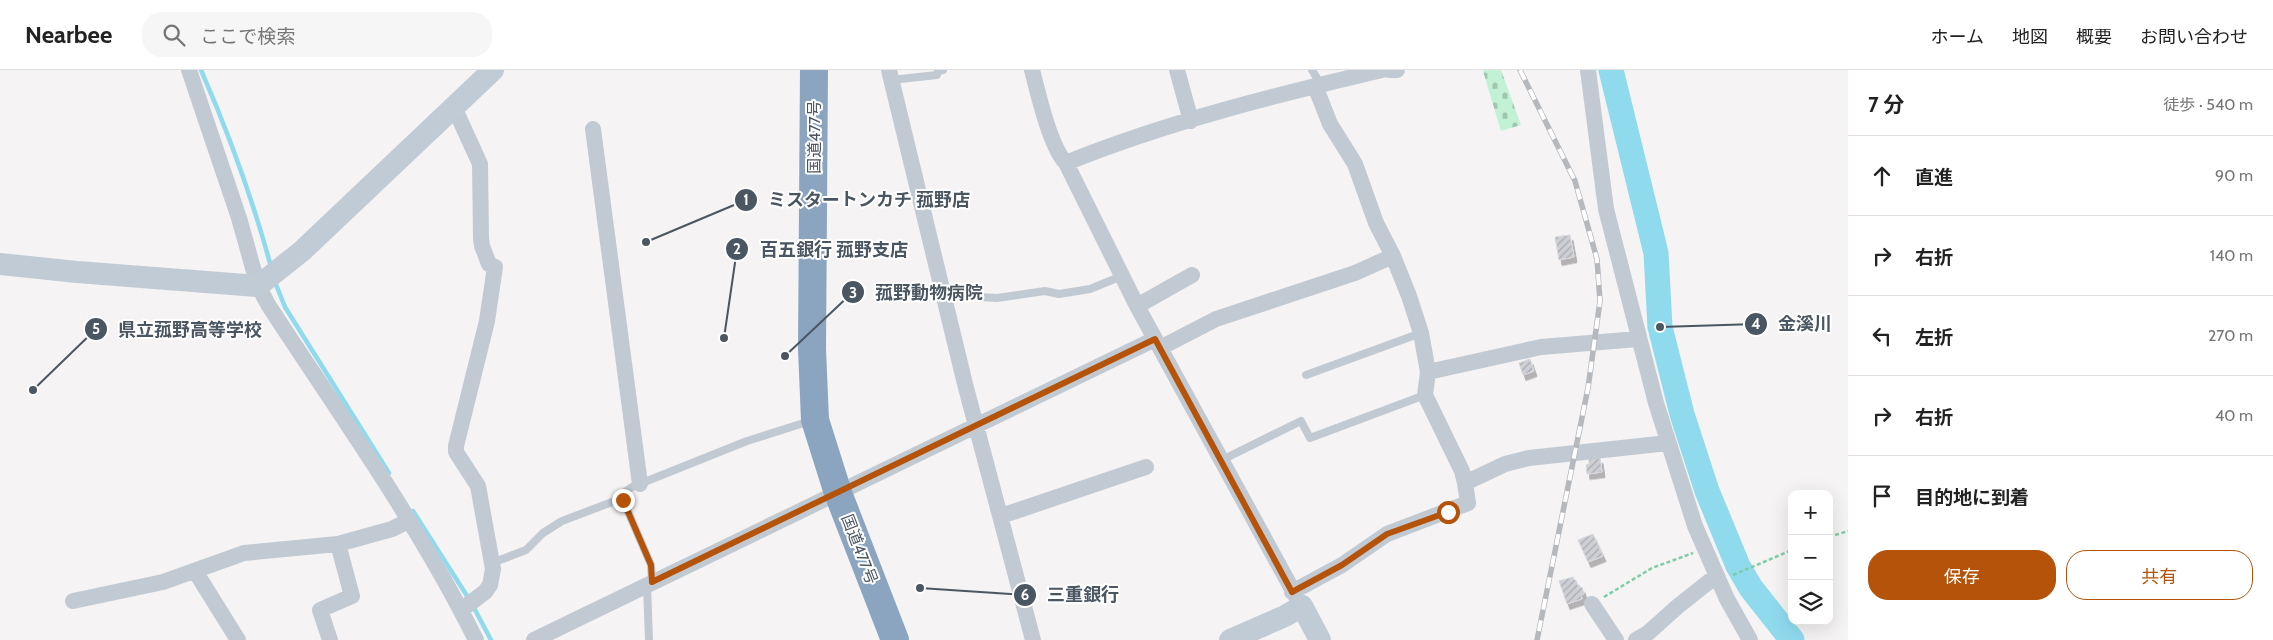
<!DOCTYPE html>
<html lang="ja">
<meta charset="utf-8">
<style>
:root{--surface:#fff;--page:#f6f6f6;--text:#222;--muted:#767676;--line:#e0e0e0;--accent:#b45309}
body{margin:0;font-family:Cabin,"Noto Sans JP",sans-serif;background:var(--page);color:var(--text)}
.controls{position:absolute;right:15px;bottom:15px;display:grid;overflow:hidden;border-radius:10px;box-shadow:0 5px 20px #0002}
.controls button{width:45px;height:45px;display:grid;place-items:center;padding:0;border:0;border-bottom:1px solid var(--line);background:var(--surface);color:var(--text);font:25px sans-serif}
.stop{position:absolute;width:15px;height:15px;margin:-11px;border:4px solid #b45309;border-radius:50%;background:#fff}
.stop.end{background:#b45309;border-color:#fff;box-shadow:0 1px 5px #0008}
.list{margin:0;padding:0;list-style:none}
h2{display:flex;justify-content:space-between;align-items:center;height:65px;margin:0;padding:0 20px;font-size:21px}
h2 small{font-size:16px;font-weight:400;color:var(--muted)}
.list li{display:grid;grid-template-columns:32px 1fr auto;gap:15px;align-items:center;box-sizing:border-box;height:80px;padding:0 20px;border-top:1px solid var(--line)}
.list b{display:block;font-size:19px;white-space:nowrap}
.list em{font-size:16px;font-style:normal;color:var(--muted)}
.actions{display:flex;gap:10px;padding:15px 20px}
.actions a{flex:1;padding:11px 0;border:1px solid var(--accent);border-radius:20px;text-align:center;font-size:18px;color:var(--accent)}
.actions .main{background:var(--accent);color:#fff}
.icon{flex:none;width:28px;height:28px;fill:none;stroke:currentColor;stroke-width:2;stroke-linecap:round;stroke-linejoin:round}
.map{position:relative;flex:none;width:1848px;height:570px;overflow:hidden}
header{display:flex;align-items:center;gap:30px;box-sizing:border-box;height:70px;padding:0 25px;background:var(--surface);border-bottom:1px solid var(--line)}
header strong{font-size:24px}
nav{display:flex;gap:28px;margin-inline-start:auto;font-size:18px}
.search{width:350px;height:45px;background:var(--page);display:flex;align-items:center;gap:12px;box-sizing:border-box;padding:0 18px;border-radius:20px;color:var(--muted);font-size:19px}
main{display:flex}
aside{flex:1;background:var(--surface)}
.map>svg:first-child{display:block}
</style>
<header>
<strong>Nearbee</strong>
<div class="search"><svg class="icon" aria-label="search" viewBox="0 0 24 24"><circle cx="10" cy="10" r="6"/><path d="M15 15l6 6"/></svg>ここで検索</div>
<nav><a>ホーム</a><a>地図</a><a>概要</a><a>お問い合わせ</a></nav>
</header>
<main>
<div class="map">
<svg width="1848" height="570" viewBox="0 0 1848 570">
<defs>
<pattern id="cemetery-stones" width="16" height="16" patternUnits="userSpaceOnUse" patternTransform="scale(1.25)"><rect width="16" height="16" fill="#c3f1d5"/><path d="M2 7V4a2 2 0 0 1 4 0v3zM10 15v-3a2 2 0 0 1 4 0v3z" fill="#a0c6b0"/></pattern>
<pattern id="building-hatch" width="6" height="6" patternUnits="userSpaceOnUse" patternTransform="scale(1.25)"><rect width="6" height="6" fill="#cdcfd5"/><path d="M-1 1l2-2M0 6l6-6M5 7l2-2" fill="none" stroke="#a8abb0"/></pattern>
<filter id="shadow"><feDropShadow dx="3" dy="5.5" stdDeviation="0" flood-color="#0004"/></filter>
</defs>
<rect width="100%" height="100%" fill="#f5f3f3"/>
<path fill="url(#cemetery-stones)" d="M1485,0H1501L1521,55L1501,61L1483,1Z"/>
<g fill="none" stroke-linecap="round" stroke-linejoin="round">
<path stroke="#90daee" stroke-width="4.5" d="M201,0C229,64 253,130 271,197
M275,212L285,237L389,403
M413,441L469,529
M473,536L491,570"/>
<path stroke="#90daee" stroke-width="25" d="M1611,0L1656,183L1660,257L1682,344L1707,421L1738,496L1751,518L1792,570"/>
</g>
<path fill="url(#building-hatch)" stroke="#d7d9de" filter="url(#shadow)" d="M1570,165L1574,187L1559,190L1555,167Z
M1530,289L1534,301L1523,305L1519,293Z
M1600,388L1602,402L1587,404L1586,395L1589,394V389Z
M1593,464L1603,486L1588,492L1578,470Z
M1573,507L1574,510H1576L1579,518L1582,517L1584,524L1581,525L1582,529L1567,534L1559,511Z"/>
<g fill="none" stroke-linecap="round" stroke-linejoin="round">
<path stroke="#7ad0a6" stroke-width="2.5" stroke-dasharray="4 2.5" stroke-linecap="butt" d="M1829,467L1848,461
M1733,505L1792,480
M1604,527L1652,498L1693,483"/>
<path stroke="#c1cad2" stroke-width="8" d="M1312,0L1321,15
M891,10L937,5L938,1L943,0
M944,228L972,224L979,227L997,228L1045,221L1059,224L1090,219L1122,206
M1306,305L1421,263
M1222,390L1301,351L1310,368L1425,325
M492,493L526,480L543,463L562,451L620,429L623,430
M652,512L651,495L623,430L625,422L632,417L747,371L810,351
M647,515L649,570"/>
<path stroke="#c1cad2" stroke-width="16" d="M189,0L239,148L258,216L269,236C340,345 418,453 476,570
M889,0L965,314L1033,570
M1032,0C1038,23 1050,77 1066,93L1137,236L1298,530
M1177,0L1191,51
M1389,0H1397
M1588,0L1606,139L1656,333L1695,456L1727,529L1750,570
M454,37L480,94L481,168L482,176L489,194L495,197L487,251L456,376V382L478,416L493,499L490,515L485,522L461,540
M593,59L640,414
M1066,93C1167,52 1276,25 1382,0
M1137,236L1192,205
M1160,278L1216,249L1355,203L1393,186
M1428,302L1541,277L1638,269
M1465,413L1505,394L1529,388L1668,373
M1001,446L1146,397
M195,501L238,570
M1292,522L1342,495L1387,464L1468,433L1465,413L1462,401L1425,325L1428,302L1421,263L1409,226L1393,186L1376,153L1355,94L1330,54L1315,16
M73,531L163,512L244,483L338,474L392,459L408,451
M1592,534L1616,570
M330,570L320,540L352,526L338,474
M534,570L1155,269
M1636,570L1648,563L1677,537L1716,506"/>
<path stroke="#c1cbd6" stroke-width="22" d="M0,194L77,202L258,216L302,181L493,0
M1230,570L1285,546L1302,536L1320,570"/>
<path stroke="#8ba5c1" stroke-width="28" d="M814,0L812,279L815,350L838,423L895,570"/>
<defs>
<path id="rail" d="M1520,0L1575,111L1597,189L1600,231L1588,318L1537,570"/>
</defs>
<use href="#rail" stroke="#b5b8bd" stroke-width="5.5"/>
<use href="#rail" stroke="#fff" stroke-width="4" stroke-dasharray="11" stroke-linecap="butt"/>
</g>
<g fill="none" stroke-linecap="round" stroke-linejoin="round">
<path stroke="#b45309" stroke-width="6" d="M623,430L651,495L652,512L1155,269L1292,522L1342,495L1387,464L1448,442"/>
</g>
<g text-anchor="middle" stroke-width="4" stroke-linejoin="round" paint-order="stroke">
<g font-size="16" fill="#4a5661" stroke="#fff">
<text transform="translate(814 67) rotate(-90)" y="6">国道477号</text>
<text transform="translate(860 479) rotate(69)" y="6">国道477号</text>
</g>
</g>
<path fill="none" stroke="#4a5661" stroke-width="2" d="M646 172L746 130M724 268L737 179M785 286L853 222M1660 257L1756 254M33 320L96 259M920 518L1025 525"/>
<g fill="#4a5661" stroke="#fff" stroke-width="2">
<circle cx="646" cy="172" r="5"/>
<circle cx="724" cy="268" r="5"/>
<circle cx="785" cy="286" r="5"/>
<circle cx="1660" cy="257" r="5"/>
<circle cx="33" cy="320" r="5"/>
<circle cx="920" cy="518" r="5"/>
<circle cx="746" cy="130" r="12"/>
<circle cx="737" cy="179" r="12"/>
<circle cx="853" cy="222" r="12"/>
<circle cx="1756" cy="254" r="12"/>
<circle cx="96" cy="259" r="12"/>
<circle cx="1025" cy="525" r="12"/>
</g>
<g font-size="15" text-anchor="middle" font-weight="bold" fill="#fff">
<text x="746" y="135">1</text>
<text x="737" y="184">2</text>
<text x="853" y="228">3</text>
<text x="1756" y="259">4</text>
<text x="96" y="264">5</text>
<text x="1025" y="530">6</text>
</g>
<g font-size="18" text-anchor="middle" font-weight="bold" fill="#4a5661" stroke="#fff" stroke-width="4" stroke-linejoin="round" paint-order="stroke">
<text x="869" y="136">ミスタートンカチ 菰野店</text>
<text x="834" y="186">百五銀行 菰野支店</text>
<text x="929" y="229">菰野動物病院</text>
<text x="1805" y="260">金溪川</text>
<text x="190" y="266">県立菰野高等学校</text>
<text x="1083" y="531">三重銀行</text>
</g>
</svg>
<div class="controls">
<button>+</button>
<button>−</button>
<button><svg class="icon" aria-label="layers" viewBox="0 0 24 24"><path d="M12 4l9 5-9 5-9-5zM3 14l9 5 9-5"/></svg></button>
</div>
<div class="stop" style="left:1448px;top:442px"></div>
<div class="stop end" style="left:623px;top:430px"></div>
</div>
<aside>
<h2>7 分<small>徒歩 · 540 m</small></h2>
<ul class="list">
<li><svg class="icon" aria-label="ahead" viewBox="0 0 24 24"><path d="M12 20V5M6 11l6-6 6 6"/></svg><div><b>直進</b></div><em>90 m</em></li>
<li><svg class="icon" aria-label="right" viewBox="0 0 24 24"><path d="M7 20v-9h11M14 6l5 5-5 5"/></svg><div><b>右折</b></div><em>140 m</em></li>
<li><svg class="icon" aria-label="left" viewBox="0 0 24 24"><path d="M17 20v-9H6M10 6l-5 5 5 5"/></svg><div><b>左折</b></div><em>270 m</em></li>
<li><svg class="icon" aria-label="right" viewBox="0 0 24 24"><path d="M7 20v-9h11M14 6l5 5-5 5"/></svg><div><b>右折</b></div><em>40 m</em></li>
<li><svg class="icon" aria-label="arrive" viewBox="0 0 24 24"><path d="M6 21V4h12l-3 4 3 4H6"/></svg><div><b>目的地に到着</b></div></li>
</ul>
<div class="actions"><a class="main">保存</a><a>共有</a></div>
</aside>
</main>
